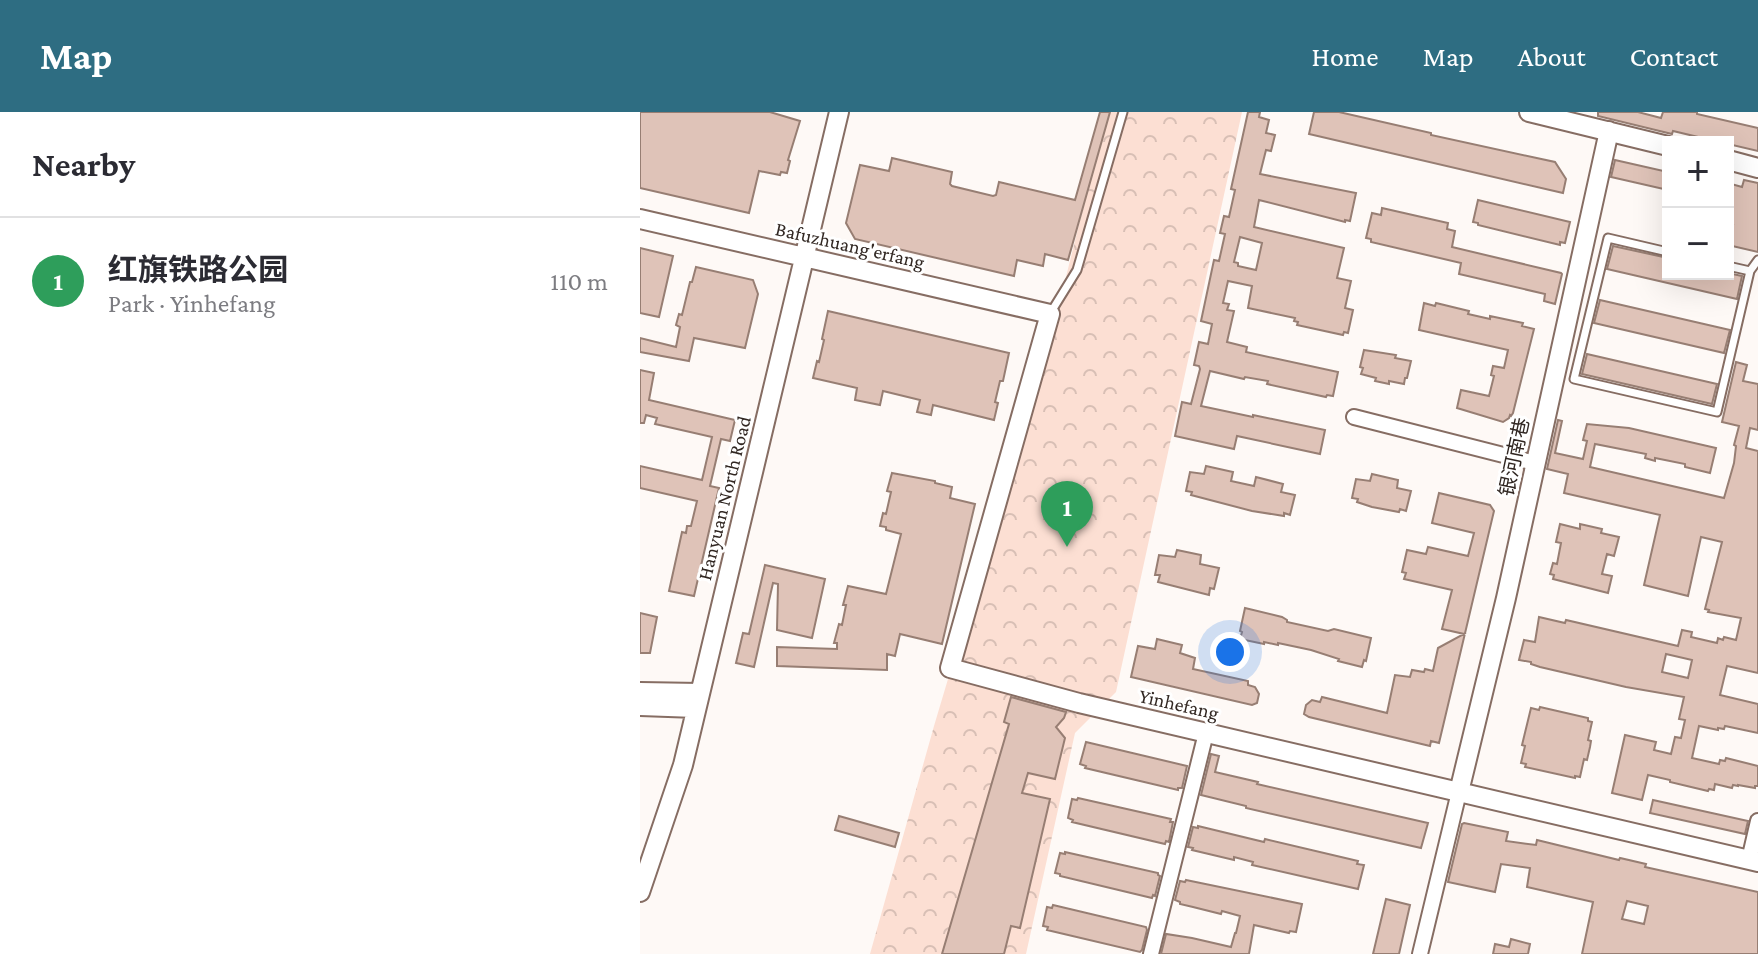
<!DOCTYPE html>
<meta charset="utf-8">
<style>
:root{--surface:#fff;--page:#f7f7f7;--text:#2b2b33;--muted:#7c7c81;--line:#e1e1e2;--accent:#2e6d82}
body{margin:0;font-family:"Crimson Pro","Noto Sans SC",serif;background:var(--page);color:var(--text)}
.controls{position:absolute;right:24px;top:24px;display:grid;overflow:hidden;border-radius:0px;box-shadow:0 8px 32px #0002}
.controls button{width:72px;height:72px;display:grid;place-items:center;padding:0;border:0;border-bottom:2px solid var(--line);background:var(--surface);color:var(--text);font:40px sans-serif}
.you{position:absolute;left:590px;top:540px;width:28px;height:28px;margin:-20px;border:6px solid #fff;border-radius:50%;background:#1a73e8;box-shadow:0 0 0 12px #1a73e833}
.badge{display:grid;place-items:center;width:52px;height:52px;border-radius:50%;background:var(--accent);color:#fff;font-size:26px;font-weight:700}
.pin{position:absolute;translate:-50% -66px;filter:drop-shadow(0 2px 4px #0008)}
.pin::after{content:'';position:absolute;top:42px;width:28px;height:24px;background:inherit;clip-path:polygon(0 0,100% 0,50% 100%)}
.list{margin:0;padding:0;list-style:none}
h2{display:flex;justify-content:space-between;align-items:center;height:104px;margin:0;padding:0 32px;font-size:34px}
h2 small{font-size:26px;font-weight:400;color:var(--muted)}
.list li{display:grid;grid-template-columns:52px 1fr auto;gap:24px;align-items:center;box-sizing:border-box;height:128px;padding:0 32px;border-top:2px solid var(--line)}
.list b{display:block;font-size:30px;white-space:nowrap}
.list p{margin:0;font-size:26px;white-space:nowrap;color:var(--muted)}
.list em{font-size:26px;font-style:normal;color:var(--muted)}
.map{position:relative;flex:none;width:1118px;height:842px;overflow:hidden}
header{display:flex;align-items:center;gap:48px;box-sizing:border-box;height:112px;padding:0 40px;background:var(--accent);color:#fff}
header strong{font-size:38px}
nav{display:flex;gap:44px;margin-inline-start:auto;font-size:28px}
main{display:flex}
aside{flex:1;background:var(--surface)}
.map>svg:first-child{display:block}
</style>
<header>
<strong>Map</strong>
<nav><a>Home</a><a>Map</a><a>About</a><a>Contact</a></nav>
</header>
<main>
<aside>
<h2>Nearby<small></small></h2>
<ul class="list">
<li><span class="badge" style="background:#2e9e5b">1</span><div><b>红旗铁路公园</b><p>Park · Yinhefang</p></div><em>110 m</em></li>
</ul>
</aside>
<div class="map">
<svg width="1118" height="842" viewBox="0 0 1118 842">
<defs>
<pattern id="park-crowns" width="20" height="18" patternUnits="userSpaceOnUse" patternTransform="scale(2)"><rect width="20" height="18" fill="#fcdfd3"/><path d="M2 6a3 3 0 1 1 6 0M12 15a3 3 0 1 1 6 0" fill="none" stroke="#d8bfb5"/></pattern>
</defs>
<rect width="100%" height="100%" fill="#fef9f6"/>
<path fill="url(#park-crowns)" d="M467,0H602L476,580L435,621L386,842H230L294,614L416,205Z"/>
<path fill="#dfc3b8" stroke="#977e73" stroke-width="2" fill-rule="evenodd" d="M0,0H130L160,9L148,48L150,49L147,61L141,60L140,63L119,59L109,101L0,76Z
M460,0H470L428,148L405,142L403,154L377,148L374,164L215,127L206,111L220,53L249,59L252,46L312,60L310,72L312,74L353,84L356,83L359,70L435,88Z
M608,0H620L619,5L629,8L626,21L635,23L631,39L626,38L620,62L716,81L710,109L705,108V110L619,88L614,115L704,136L697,166L711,169L705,196L713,198L708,221L704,220L703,223L657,213L658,210L654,209L655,206L608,196L612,174L588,169L583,191L589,192L587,198L594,199L587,230L607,235L606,240L698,260L693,284L687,283L686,285L627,272L628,269L605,265L604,267L570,259L561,294L613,305V303L685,318L680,342L597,324L594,337L535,324L542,290L551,292L560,257L559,254L554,253L559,230L568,232L572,212L561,209L574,148L579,149L585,122L580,121L584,104L589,105L595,78L591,77ZM600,125L622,131L616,158L598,154V151L594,150Z
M674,0H699L791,21V23L915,50L926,67L923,81L669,22Z
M958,0H998L1021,6L1023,0H1057V2L1118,16V39L1088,32V30H1079L1033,19L1032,22L958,4Z
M975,48L1028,60V78L971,65Z
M1104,68L1118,71V140L1088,133L1093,113L1088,112V71L1102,75Z
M838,88L930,110L925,131L920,130V133L838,113V111L833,110Z
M742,96L808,111L807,117L815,119L812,135L921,161L922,162L915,192L904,189L905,182L819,162L821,151L731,130V127L726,126L732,101L741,103Z
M973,134L1028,146V162L1088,161L1102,164L1097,187L967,157Z
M0,136L33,144L19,205L0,201Z
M56,155L113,168L118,182L105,236L54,226L49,249L0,240V226L36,235L40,215L36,213L39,202L42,203L50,170H52Z
M960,188L1090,218L1084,241L954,211Z
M784,191L795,194L796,191L829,199L828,202L850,207V204L883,211L882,214L894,217L873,301L871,304L870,303L869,306L863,310L817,296L821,278L849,284L854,264L851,263L853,254L864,256L868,238L779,218Z
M188,199L369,241L363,269H360L355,290L358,291L354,308L293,293L291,303L277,300L280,288L243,279L240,293L215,288L217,276L173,266L177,249L179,250L184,228L182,227Z
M724,238L756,243L755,246L771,249L767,266H765L764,272L749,269V272L735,269L736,266L721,262L723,256L720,255Z
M947,242L1077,272L1072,292L942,262Z
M1096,250L1107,253L1103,269L1118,272V318L1110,316L1106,336L1118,339V561L1087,554L1080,583L1118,592V621L1085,614L1084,617L1078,616V618L1059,614L1052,646L1079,652L1080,648L1085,649L1086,646L1118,654V674H1115V676L1098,673V674L1093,673L1092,676L1075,672L1074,678L1069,677L1068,679L1030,670V668L1008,663L1002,688L972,681L985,623L1016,630L1014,638L1031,642L1035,625L1041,626L1045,608L1039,607L1044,585L986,575L900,555L891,552V550L879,548L884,528L895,530L899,505L925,511L926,508L1038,534L1042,518L1052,520L1051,525L1077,531L1078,526L1083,528L1084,525L1096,528L1101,506L1068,500L1069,498L1065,497L1082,430L1061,425L1048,484L1004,473L1020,403L924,381L928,362L907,357L918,308L922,309L915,341L943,347L947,329L943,328L947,312L989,316L1076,336L1070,361L1045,355V352L1015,346V349L1005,346L1006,342L955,332L950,355L1084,386L1094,351L1096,334L1094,333L1099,314L1082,310ZM1026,542L1052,548L1048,566L1022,560Z
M0,258L14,261L9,288L95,308L90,329L81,327L70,374L79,376L54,484L29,479L42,420L46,421L47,414H51L57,389L0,376V354L62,368L72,325L15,312L17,306L6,303L4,311H0Z
M566,354L593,360L591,369L614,374L616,365L643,372L641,380L655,383L650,403L644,401V404L612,399L551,383L552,380L546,379L550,360L564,362Z
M252,361L295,369V371L312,375L310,386L335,392L302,532L260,522L255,544L247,542V558L137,554V535L197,537V531H194L199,512L202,513L206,493H203L208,474L246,482L261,422L246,418V415L240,414L243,401L246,402L251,380L247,379Z
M732,362L758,368L757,376L771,379L766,399L760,397L759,400L732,395L717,390L718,387L712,386L716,367L730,369Z
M799,381L850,393L854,399L799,631L791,629L790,634L669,605L664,602L666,593L672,588L680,590L682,585L747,601L755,563L770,565L772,558L784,560L785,557L793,559L798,536L824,522L802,517L812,478L764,467L766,461L762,460L767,438L786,442L788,435L828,444L834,421L792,411Z
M920,412L940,417V412L962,417L961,421L979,425L974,444L967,442L962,462L972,464L968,481L913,467L914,463L910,462L913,451L917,452L921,431L916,430Z
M537,438L561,443L560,452L579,456L574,477L570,476L569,483L518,470L520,463H515L519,443L535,445Z
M125,453L185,467L172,526L137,518L138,472L133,471L114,555L96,551L103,521L109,522Z
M605,496L642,505L647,508V510L688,519L694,517L731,526L726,549L724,548L722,555L698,549L699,547L671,538L638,531V533L624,530V532L600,527L602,520L600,519Z
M0,501L17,505L10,541H0Z
M517,527L542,533L540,541L555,546L553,557L608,569V573L615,575L619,582L617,591L612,593L491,565L498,534L515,537Z
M371,585L426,600L424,606L416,615L425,626L415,667L388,661L382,681L410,687L380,816L371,814L364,842H302L369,612L364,610Z
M900,595L948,606V609L952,610L948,628L951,629L950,635L947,648L944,647L940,665L935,664V666L885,655L886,652L881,651L885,634L882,633L891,596L899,598Z
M446,630L547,654L542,676H538V678L445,656L446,654L440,652Z
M571,642L579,644L575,660L618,670L617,672L788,711L781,736L606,696V694L561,683Z
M438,686L531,707L530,710H533L529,730L526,729L525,732L432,710L433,708L428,706L432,687L437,688Z
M1013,688L1108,709L1105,722L1010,701Z
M199,704L259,721L255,735L195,718Z
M824,711L868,720L866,729L896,733L897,728L979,748L980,746L1006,752L1005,755L1118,780V842H942L953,790L887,775L890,756L861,752L855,780L808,770L822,712ZM987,789L1008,794L1004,812L982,807Z
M558,714L624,730L625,727L718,749L717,752L724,753L718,777L612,753L613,750L594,745V748L552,738L553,736L548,735L553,715L558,716Z
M425,740L518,761V763L520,764L515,784L513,783L512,786L420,764V762L415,761L420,741L425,742Z
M546,768L662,792L656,820L650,819L649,821L614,813L609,842H521L526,822L552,826L591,835L595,821H596L600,804L582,799L581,802L553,795L540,792V790L535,788L540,769L545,770Z
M746,787L770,793L759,842H733Z
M413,793L506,815L507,818L502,838L500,840L407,818L408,815L403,814L407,795L412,796Z
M871,827L890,832L888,842H853L855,832L869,835Z"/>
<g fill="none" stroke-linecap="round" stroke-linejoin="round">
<defs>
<path id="service" d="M1028,140L968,126L934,267L1077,300L1110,159L1118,148
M1088,154L1110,159
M411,200L437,158L483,0"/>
<path id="minor" d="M714,305L895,351
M1109,748L1118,709
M511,842L566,621
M780,842L819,680"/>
<path id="tertiary" d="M889,0L1028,34
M1088,48L1118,56
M0,107L410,202L310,556L439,591L1118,750
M0,580L60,581
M0,594L56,596
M819,680L866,486L969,19
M0,780L43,653L199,0"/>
</defs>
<use href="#service" stroke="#866d63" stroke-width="11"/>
<use href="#minor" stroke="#866d63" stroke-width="18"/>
<use href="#tertiary" stroke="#866d63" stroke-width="22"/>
<use href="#service" stroke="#fff" stroke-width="7"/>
<use href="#minor" stroke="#fff" stroke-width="14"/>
<use href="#tertiary" stroke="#fff" stroke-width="18"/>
</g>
<g text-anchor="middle" stroke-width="6" stroke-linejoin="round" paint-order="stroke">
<g font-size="20" fill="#312722" stroke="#fff">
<text transform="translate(210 133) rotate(13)" y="7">Bafuzhuang'erfang</text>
<text transform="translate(874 345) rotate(-78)" y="7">银河南巷</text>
<text transform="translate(84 386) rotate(-76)" y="7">Hanyuan North Road</text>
<text transform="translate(539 592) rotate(13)" y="7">Yinhefang</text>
</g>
</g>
</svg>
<div class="controls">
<button>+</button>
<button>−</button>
</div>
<div class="you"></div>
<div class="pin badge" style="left:427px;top:435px;background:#2e9e5b">1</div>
</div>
</main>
